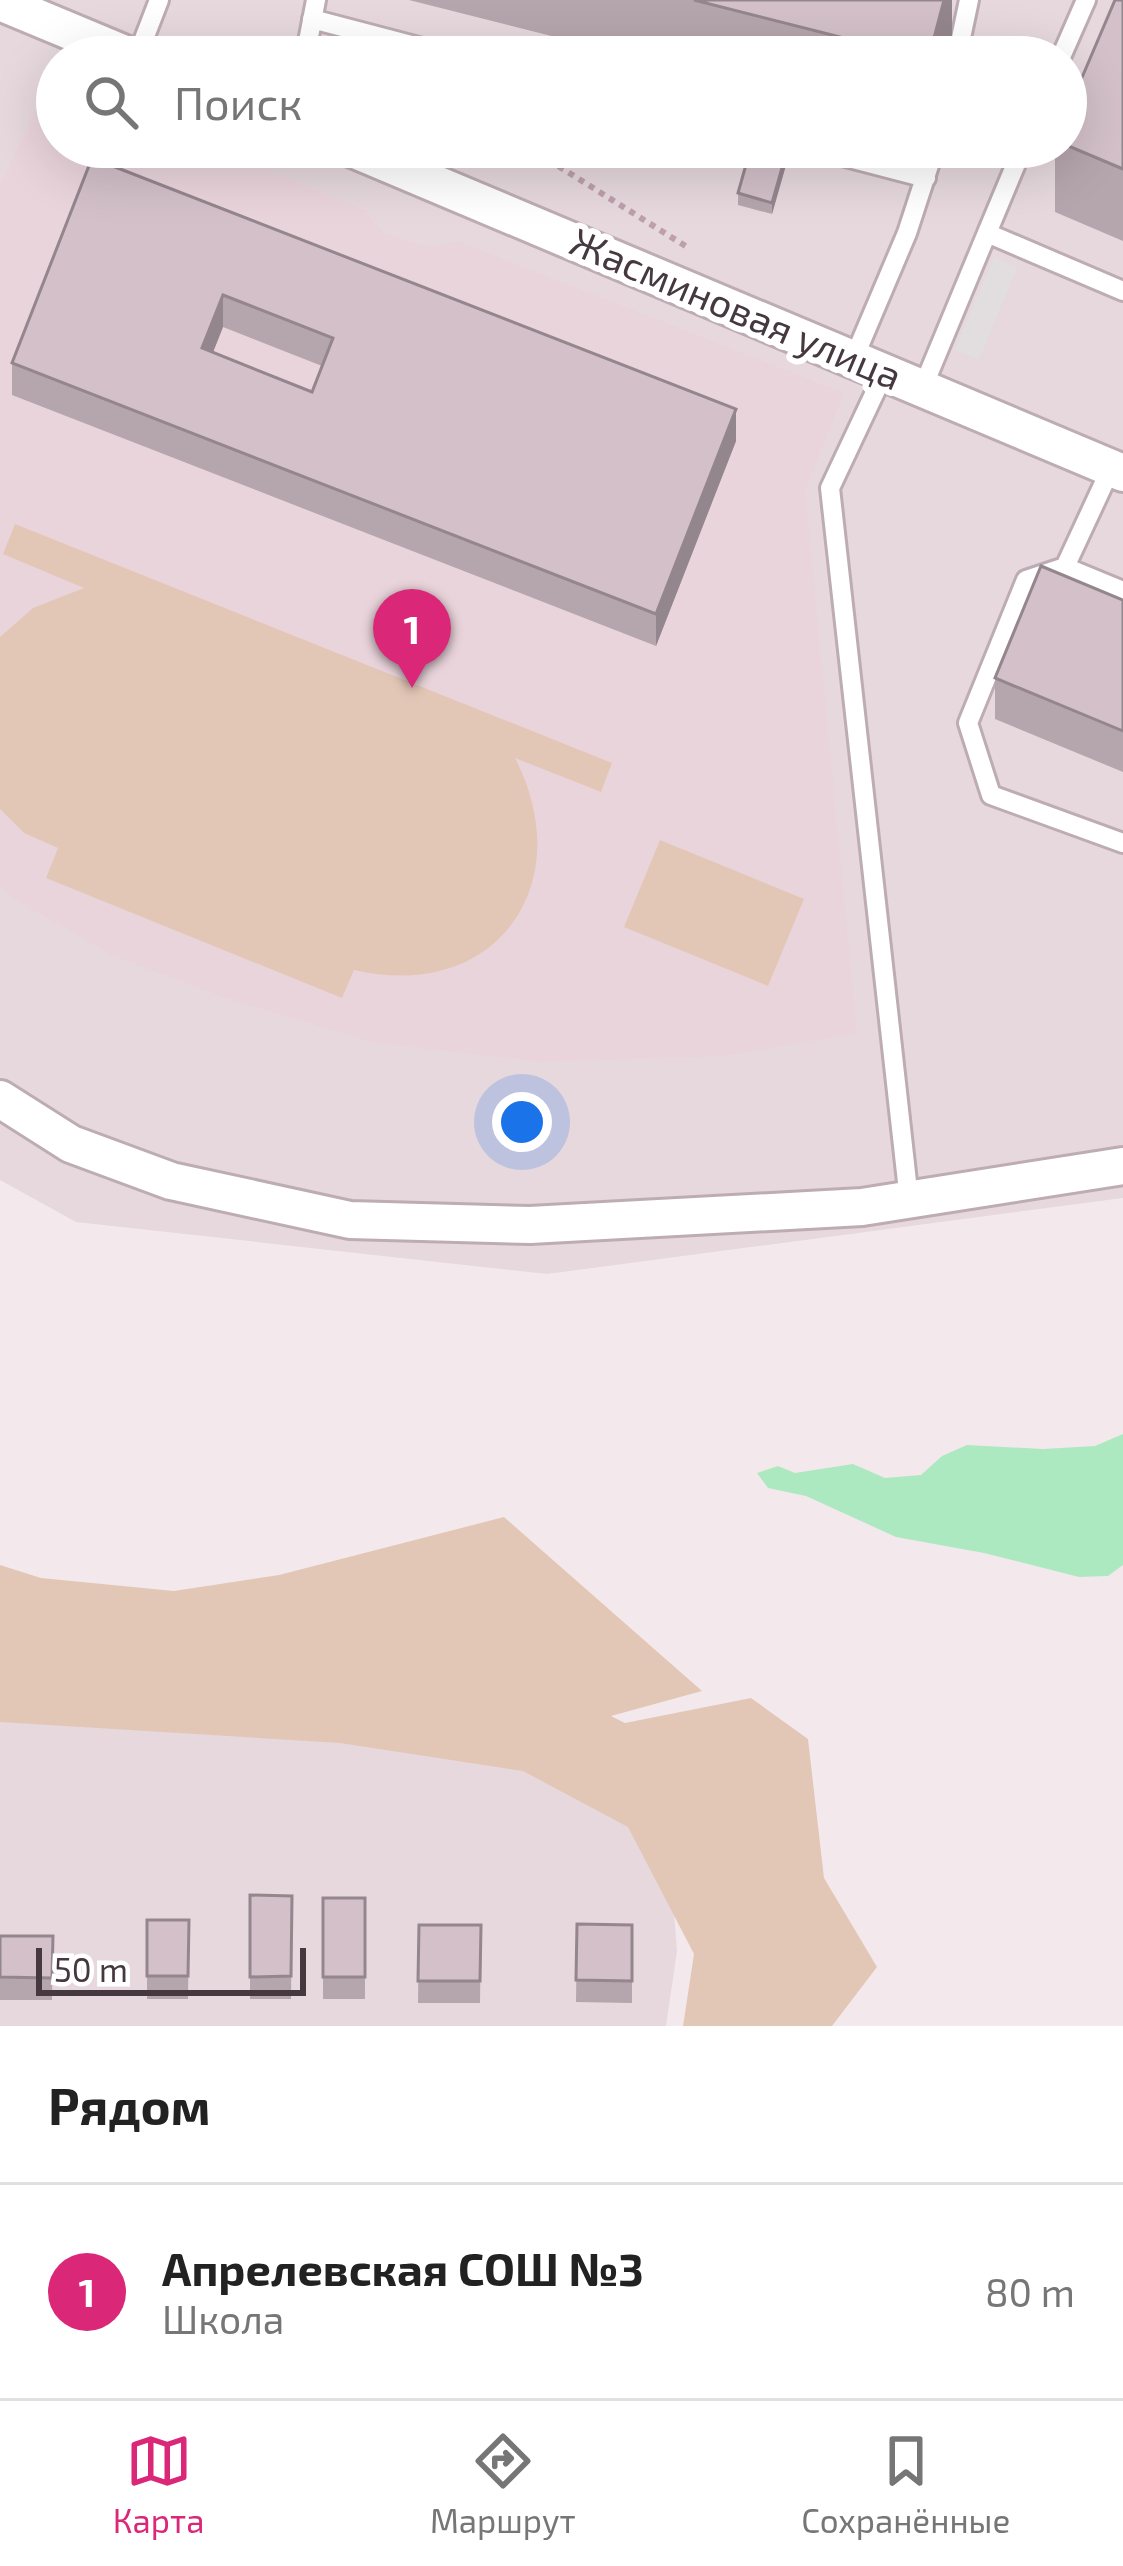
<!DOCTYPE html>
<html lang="ru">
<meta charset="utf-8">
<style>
:root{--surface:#fff;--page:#f6f6f6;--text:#222;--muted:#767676;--line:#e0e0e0;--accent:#db2777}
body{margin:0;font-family:"Exo 2",sans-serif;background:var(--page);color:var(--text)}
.scale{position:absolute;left:36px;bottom:30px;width:270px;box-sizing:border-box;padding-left:12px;border:6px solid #46383f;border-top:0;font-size:33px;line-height:42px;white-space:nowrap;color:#46383f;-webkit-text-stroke:9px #fff;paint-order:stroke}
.you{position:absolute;left:522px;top:1122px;width:42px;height:42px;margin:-30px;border:9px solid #fff;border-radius:50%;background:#1a73e8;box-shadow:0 0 0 18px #1a73e833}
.badge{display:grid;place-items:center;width:78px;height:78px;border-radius:50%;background:var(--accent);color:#fff;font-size:39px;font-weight:700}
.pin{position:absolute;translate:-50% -99px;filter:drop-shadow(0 3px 6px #0008)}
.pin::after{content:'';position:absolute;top:63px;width:42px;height:36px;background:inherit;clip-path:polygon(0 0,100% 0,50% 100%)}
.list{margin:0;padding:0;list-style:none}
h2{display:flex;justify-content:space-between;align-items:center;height:156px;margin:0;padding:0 48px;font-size:51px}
h2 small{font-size:39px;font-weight:400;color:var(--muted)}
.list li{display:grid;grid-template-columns:78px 1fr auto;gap:36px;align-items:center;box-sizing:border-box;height:216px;padding:0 48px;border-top:3px solid var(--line)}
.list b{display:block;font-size:45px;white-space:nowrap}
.list p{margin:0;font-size:39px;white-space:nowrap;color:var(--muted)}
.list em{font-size:39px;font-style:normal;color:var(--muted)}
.icon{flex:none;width:66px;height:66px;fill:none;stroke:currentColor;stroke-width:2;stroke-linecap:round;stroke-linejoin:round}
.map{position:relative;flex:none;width:1123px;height:2026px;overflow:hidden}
.search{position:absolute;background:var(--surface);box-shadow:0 12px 48px #0002;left:36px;right:36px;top:36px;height:132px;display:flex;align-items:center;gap:30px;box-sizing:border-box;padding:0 42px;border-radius:66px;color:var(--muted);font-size:45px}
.sheet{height:372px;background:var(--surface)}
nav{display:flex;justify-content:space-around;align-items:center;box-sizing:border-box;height:168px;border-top:3px solid var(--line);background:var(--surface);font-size:33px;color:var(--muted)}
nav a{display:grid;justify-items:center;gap:6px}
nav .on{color:var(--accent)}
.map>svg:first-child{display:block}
</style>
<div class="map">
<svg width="1123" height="2026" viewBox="0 0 1123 2026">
<rect width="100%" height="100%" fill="#f3e9ed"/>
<path fill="#e6d8dd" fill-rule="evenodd" d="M0,0H1123V1198L547,1274L76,1222L0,1180ZM57,57H1066V147H57Z
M0,1691L580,1758L670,1863L677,1951L666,2026H0Z"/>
<path fill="#ead4dc" d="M55,70L57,147H215L366,211L383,233L430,248L457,241L844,393L805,491L857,1033L723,1056L541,1062L376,1043L225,998L112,955L14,899L0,886V186Z"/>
<path fill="#e3c7b6" d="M15,524L612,763L601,792L515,758C580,884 496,1003 354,970L342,998L46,878L58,848L24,833L0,809V637L33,608L84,588L3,554Z
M660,840L804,899L768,986L624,927Z
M504,1517L702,1691L611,1716L625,1723L751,1698L808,1739L824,1878L877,1967L832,2026H683L694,1954L628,1827L523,1771L340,1743L0,1722V1565L41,1578L174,1591L279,1575Z"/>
<path fill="#e2dddf" d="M994,257L1018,267L979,360L954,350Z"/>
<path fill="#ace9c0" d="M1123,1434V1565L1108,1576L1079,1577L984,1553L896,1537L806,1496L768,1488L757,1473L778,1466L795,1473L853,1464L885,1478L921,1475L942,1456L967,1445L1043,1449L1095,1446Z"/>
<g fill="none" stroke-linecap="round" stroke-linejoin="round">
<defs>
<path id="lane" d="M312,19L457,57
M137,57L159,0
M305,57L316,0
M957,57L969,0
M1061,57L1086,0
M807,147L926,178
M987,233L1023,147
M854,358L907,233L935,147
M885,371L830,488L909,1200
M923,387L987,233L1123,291
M1065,567L1111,468
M1123,591L1065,567L1026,580L968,723L991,795L1123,843"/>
<path id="street" d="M0,2L132,57
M348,147L1123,473
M0,1099L71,1144L171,1181L350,1220L530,1225L862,1207L1123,1166"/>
</defs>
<use href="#lane" stroke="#bdacb4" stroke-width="24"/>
<use href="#street" stroke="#bdacb4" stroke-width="42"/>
<path stroke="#be9fac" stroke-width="6" stroke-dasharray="6 6" stroke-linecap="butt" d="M528,147L687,247"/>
<use href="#lane" stroke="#fff" stroke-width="18"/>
<use href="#street" stroke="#fff" stroke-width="36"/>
</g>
<path fill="#b5a5ad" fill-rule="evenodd" d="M409,0H952V42L948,57H634Z
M1123,0V241L1055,212V147H1066V115Z
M92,158L736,441L656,646L12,395V363ZM223,327L322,366L312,392L213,352Z
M786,165L772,214L738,205V193Z
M1123,600V772L995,719V678Z
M250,1895L292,1896L291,1999H250Z
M323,1898H365V1999H323Z
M147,1920H189L188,1999H147Z
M577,1924L632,1925V2003L576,2002Z
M419,1925H481L480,2003H418Z
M0,1936H53L52,2000H0Z"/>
<path fill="#94868d" d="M944,0H952V42L948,57H929Z
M786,154V165L772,214V203Z
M223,295V327L202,380V348Z
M736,409V441L656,646V614Z"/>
<path fill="#d3c0c9" stroke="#94868d" stroke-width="3" fill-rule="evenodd" d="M694,0H944L929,57H919Z
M1115,0H1123V169L1066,145V115Z
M751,147H764L786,154L772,203L738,193Z
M92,158L736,409L656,614L12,363ZM223,295L333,338L312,392L202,348Z
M1041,566L1123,600V731L995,678Z
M250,1895L292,1896L291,1976L250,1977Z
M323,1898H365V1977H323Z
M147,1920H189L188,1976H147Z
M577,1924L632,1925V1981L576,1980Z
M419,1925H481L480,1981H418Z
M0,1936H53L52,1978L0,1977Z"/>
<g text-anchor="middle" stroke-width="12" stroke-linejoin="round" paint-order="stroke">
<g font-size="39" fill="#46383f" stroke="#fff">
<text transform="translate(736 309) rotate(23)" y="14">Жасминовая улица</text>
</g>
</g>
</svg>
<div class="scale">50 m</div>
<div class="you"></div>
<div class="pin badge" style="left:412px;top:688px">1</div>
<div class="search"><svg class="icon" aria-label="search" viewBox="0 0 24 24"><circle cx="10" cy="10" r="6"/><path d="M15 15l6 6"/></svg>Поиск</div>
</div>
<section class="sheet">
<h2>Рядом<small></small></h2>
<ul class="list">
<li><span class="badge">1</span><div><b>Апрелевская СОШ №3</b><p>Школа</p></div><em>80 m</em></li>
</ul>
</section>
<nav>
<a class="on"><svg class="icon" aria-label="map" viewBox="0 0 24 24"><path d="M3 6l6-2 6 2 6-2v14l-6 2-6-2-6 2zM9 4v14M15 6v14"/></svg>Карта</a>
<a><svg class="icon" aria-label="directions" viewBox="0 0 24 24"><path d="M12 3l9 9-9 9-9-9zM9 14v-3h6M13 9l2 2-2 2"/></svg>Маршрут</a>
<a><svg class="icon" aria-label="saved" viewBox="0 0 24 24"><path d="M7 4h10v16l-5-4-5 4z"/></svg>Сохранённые</a>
</nav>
